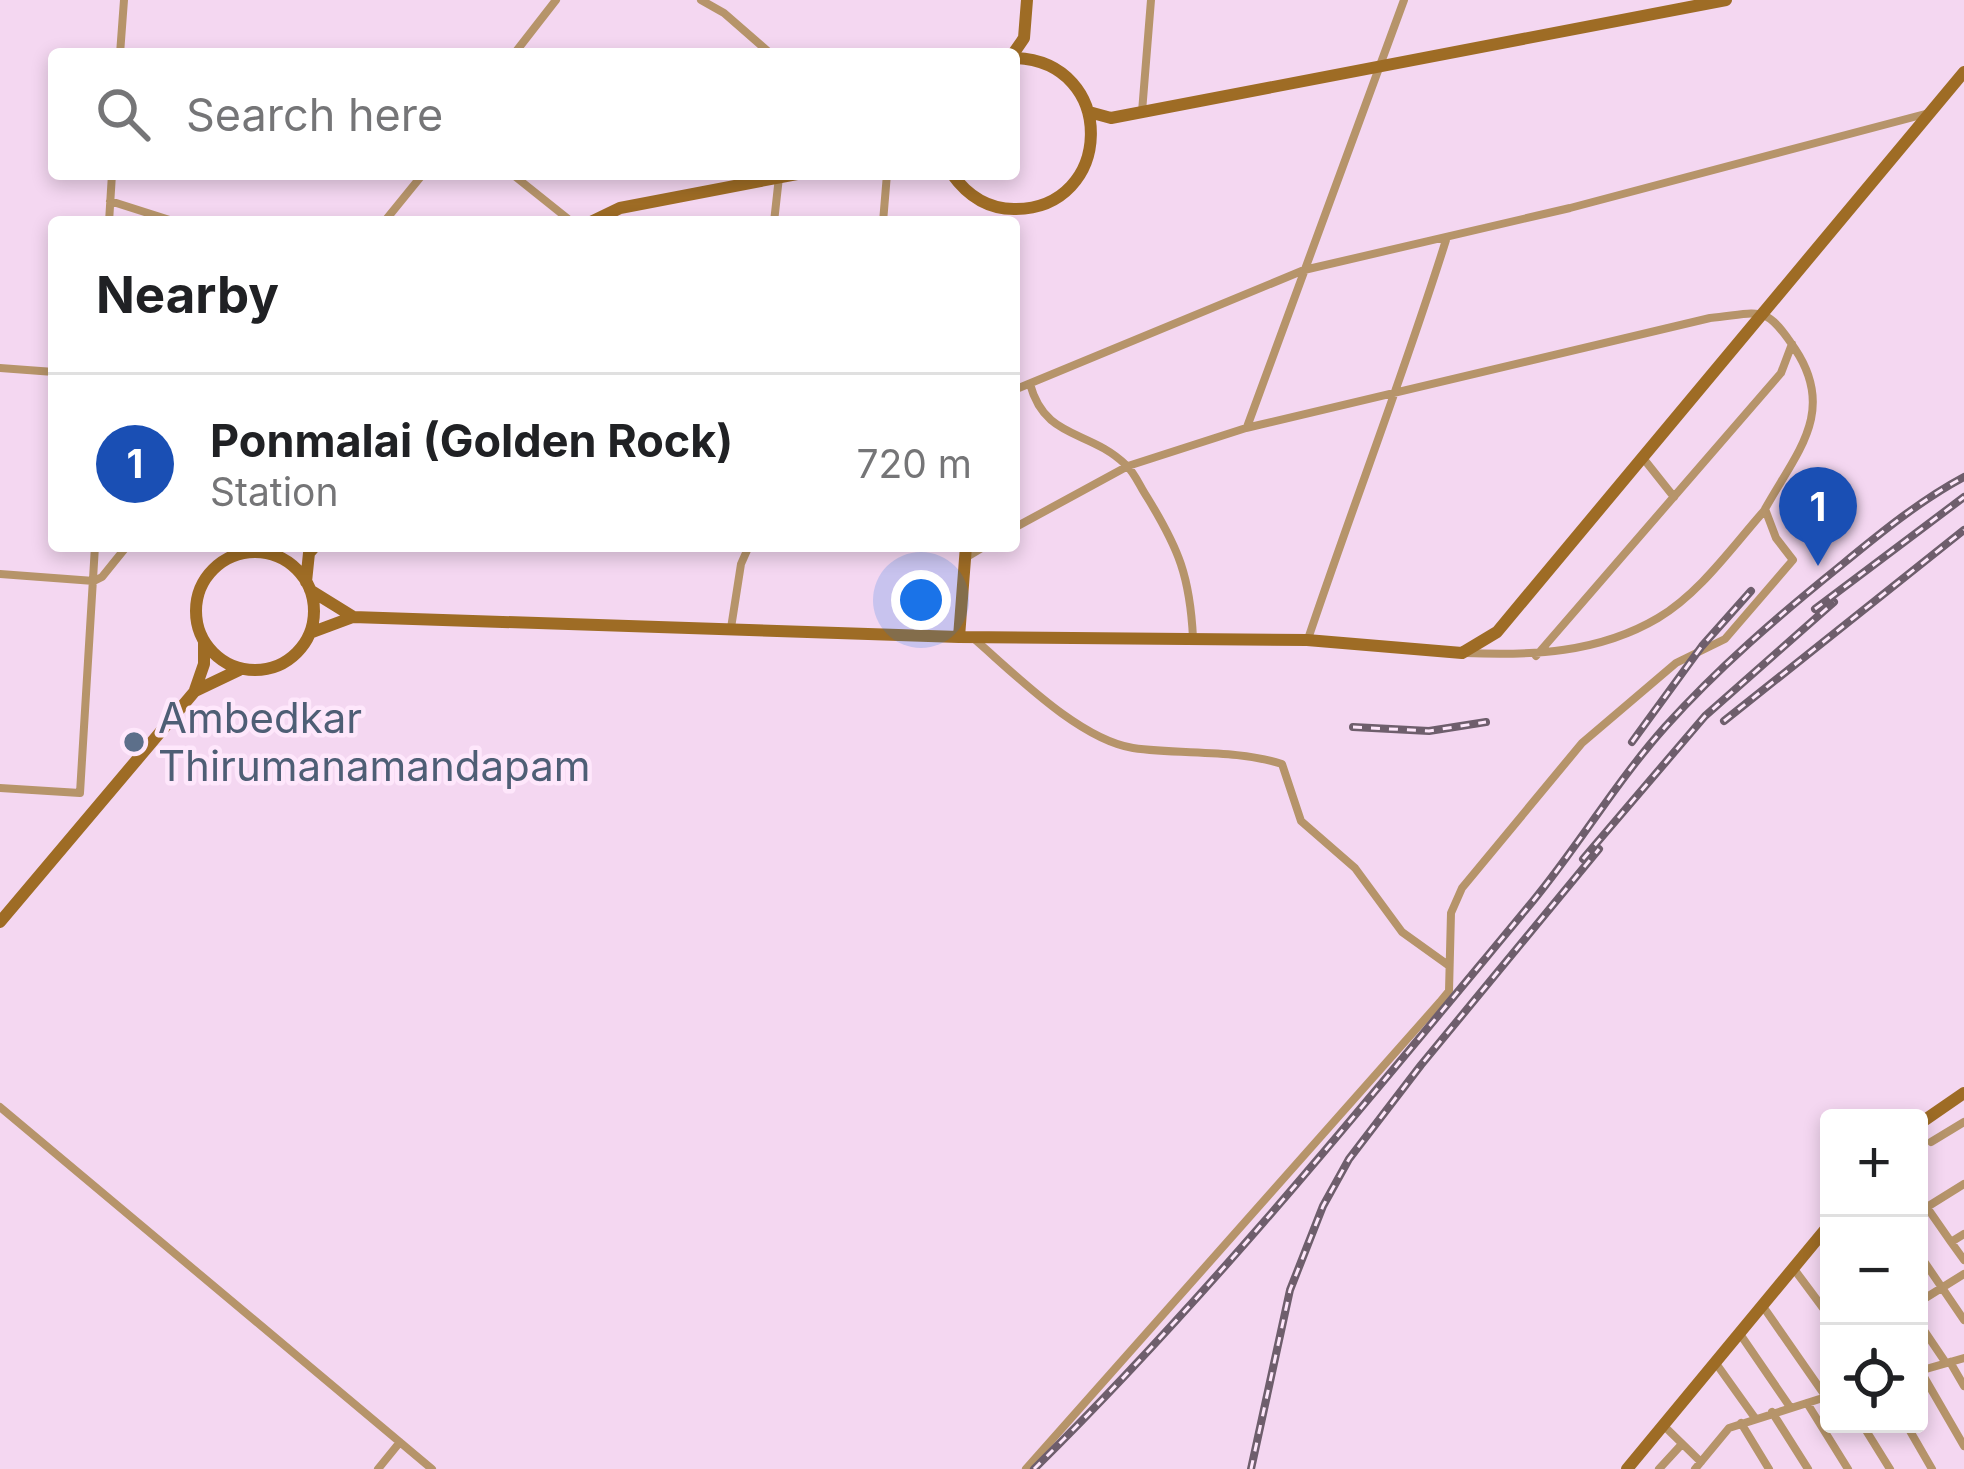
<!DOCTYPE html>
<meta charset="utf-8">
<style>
:root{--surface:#fff;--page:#f2f2f2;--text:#202124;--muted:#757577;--line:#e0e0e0;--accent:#1a73e8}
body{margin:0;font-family:Inter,sans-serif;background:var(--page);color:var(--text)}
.controls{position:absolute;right:36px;bottom:36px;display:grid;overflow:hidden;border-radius:12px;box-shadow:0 6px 18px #0003}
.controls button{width:108px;height:108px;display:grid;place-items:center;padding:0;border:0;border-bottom:3px solid var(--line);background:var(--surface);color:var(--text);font:60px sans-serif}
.you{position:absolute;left:921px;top:600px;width:42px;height:42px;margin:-30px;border:9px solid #fff;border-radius:50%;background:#1a73e8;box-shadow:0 0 0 18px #1a73e833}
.badge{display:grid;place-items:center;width:78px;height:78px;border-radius:50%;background:var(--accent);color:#fff;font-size:39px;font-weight:700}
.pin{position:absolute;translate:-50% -99px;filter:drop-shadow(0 3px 6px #0008)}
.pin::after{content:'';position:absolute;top:63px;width:42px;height:36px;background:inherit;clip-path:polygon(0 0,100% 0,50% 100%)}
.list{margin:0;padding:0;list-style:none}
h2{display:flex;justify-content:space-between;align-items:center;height:156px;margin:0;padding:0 48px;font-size:51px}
h2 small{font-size:39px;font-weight:400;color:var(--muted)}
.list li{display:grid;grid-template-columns:78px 1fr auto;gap:36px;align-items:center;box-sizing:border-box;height:180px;padding:0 48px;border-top:3px solid var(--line)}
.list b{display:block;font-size:45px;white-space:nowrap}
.list p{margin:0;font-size:39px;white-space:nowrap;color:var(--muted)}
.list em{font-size:39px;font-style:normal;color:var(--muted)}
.icon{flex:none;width:66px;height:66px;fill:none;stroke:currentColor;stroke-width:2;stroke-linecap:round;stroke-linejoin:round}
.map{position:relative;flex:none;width:1964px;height:1469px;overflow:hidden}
.search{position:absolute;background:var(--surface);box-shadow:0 6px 18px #0003;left:48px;top:48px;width:972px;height:132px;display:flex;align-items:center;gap:30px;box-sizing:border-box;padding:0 42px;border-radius:12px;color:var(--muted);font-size:45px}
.panel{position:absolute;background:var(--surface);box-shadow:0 6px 18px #0003;left:48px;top:216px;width:972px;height:336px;border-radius:12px}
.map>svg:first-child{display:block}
</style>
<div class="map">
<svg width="1964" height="1469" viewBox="0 0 1964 1469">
<rect width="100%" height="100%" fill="#f4d7f1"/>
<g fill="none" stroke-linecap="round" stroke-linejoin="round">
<path stroke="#b6946a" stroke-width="8" d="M701,0L724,13L771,54
M120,54L124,0
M514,54L556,0
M1142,112L1151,0
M512,174L572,222
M110,201L176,222
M109,222L112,174
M384,222L423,174
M774,222L779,177
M883,222L887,174
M0,368L54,372
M1030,384C1045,440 1089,429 1126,465C1135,473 1140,487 1147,497C1179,549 1190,577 1193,638
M1014,390L1304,270L1570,208L1929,113
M1247,427L1404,0
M1643,458L1674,497
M1014,528L1128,466L1246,428L1710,318C1761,313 1765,303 1795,349C1837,412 1796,453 1765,509L1776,538L1793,560L1725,639L1676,663L1582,743L1462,888L1451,913L1449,991L1440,1002L1026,1469
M965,558L985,546
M0,574L94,581L102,577L127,546
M731,628L741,564L749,546
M972,637C1014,673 1078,739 1133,748C1182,755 1235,749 1282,764L1301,821L1355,868L1402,932L1448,965
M1308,639C1353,505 1404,374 1446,240
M1465,653C1531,656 1599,653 1658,618C1700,593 1732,547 1764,511
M1536,656L1781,373L1792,344
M0,788L80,793L95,546
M0,1107L432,1469
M1931,1142L1964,1122
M1919,1196L1951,1242L1964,1234
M1927,1207L1964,1184
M1951,1242L1964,1260
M1919,1254L1964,1320
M1794,1269L1829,1316
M1919,1302L1964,1274
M1762,1305L1826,1397
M1919,1323L1946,1363
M1740,1334L1790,1407
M1715,1362L1755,1418
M1950,1362L1964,1386
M1920,1370L1964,1446
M1919,1371L1964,1358
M1807,1403L1848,1469
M1772,1412L1808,1469
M1741,1423L1769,1469
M1862,1424L1890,1469
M1906,1424L1932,1469
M1663,1425L1701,1462
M378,1469L400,1442
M1659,1469L1682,1444
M1695,1469L1729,1428L1829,1396"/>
<path stroke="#9e6c25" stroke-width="12" d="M1013,54L1024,38L1027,0
M1089,112L1111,118L1726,0
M952,174C967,195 988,209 1014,209C1114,210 1119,61 1014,58
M591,222L620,208L797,174
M196 611a59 59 0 1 1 118 0a59 59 0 1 1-118 0Z
M306,582L309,553L315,546
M310,590L352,616
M310,633L353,617L959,637L1307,640L1462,653L1497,632L1964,72
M959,637L966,546
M195,690L204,664V641
M0,922L195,691L239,670
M1919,1124L1964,1093
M1627,1469L1829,1225"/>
<defs>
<path id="rail" d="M1815,609L1964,497
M1724,721L1964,530
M1353,727L1429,731L1486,722
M1632,742L1702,646L1751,591
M1583,859L1705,716L1834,602
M1034,1469C1213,1292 1372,1095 1533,901C1579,845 1616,782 1665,727C1718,668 1777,617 1839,567C1878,535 1919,501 1964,477
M1251,1469L1290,1290L1323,1206L1349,1159L1421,1065L1599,849"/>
</defs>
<use href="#rail" stroke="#6e5e6c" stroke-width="8"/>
<use href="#rail" stroke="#fee7fb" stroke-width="3" stroke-dasharray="9" stroke-linecap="butt"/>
</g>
<circle fill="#5c6f8a" stroke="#fee7fb" stroke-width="4.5" cx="134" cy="742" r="12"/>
<g text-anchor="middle" stroke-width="9" stroke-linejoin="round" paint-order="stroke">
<g font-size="42" fill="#4e5e75" stroke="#fee7fb" text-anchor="start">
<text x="158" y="733">Ambedkar<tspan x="158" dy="48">Thirumanamandapam</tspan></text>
</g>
</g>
</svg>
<div class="controls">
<button>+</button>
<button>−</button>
<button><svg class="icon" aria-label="locate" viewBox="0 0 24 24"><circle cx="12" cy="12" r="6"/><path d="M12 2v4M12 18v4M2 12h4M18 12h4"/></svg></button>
</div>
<div class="you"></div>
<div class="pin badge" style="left:1818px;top:566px;background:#1a4fb4">1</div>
<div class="search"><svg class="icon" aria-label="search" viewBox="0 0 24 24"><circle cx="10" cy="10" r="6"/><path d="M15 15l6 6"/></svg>Search here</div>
<section class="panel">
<h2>Nearby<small></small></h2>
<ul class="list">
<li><span class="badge" style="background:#1a4fb4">1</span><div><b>Ponmalai (Golden Rock)</b><p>Station</p></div><em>720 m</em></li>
</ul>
</section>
</div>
